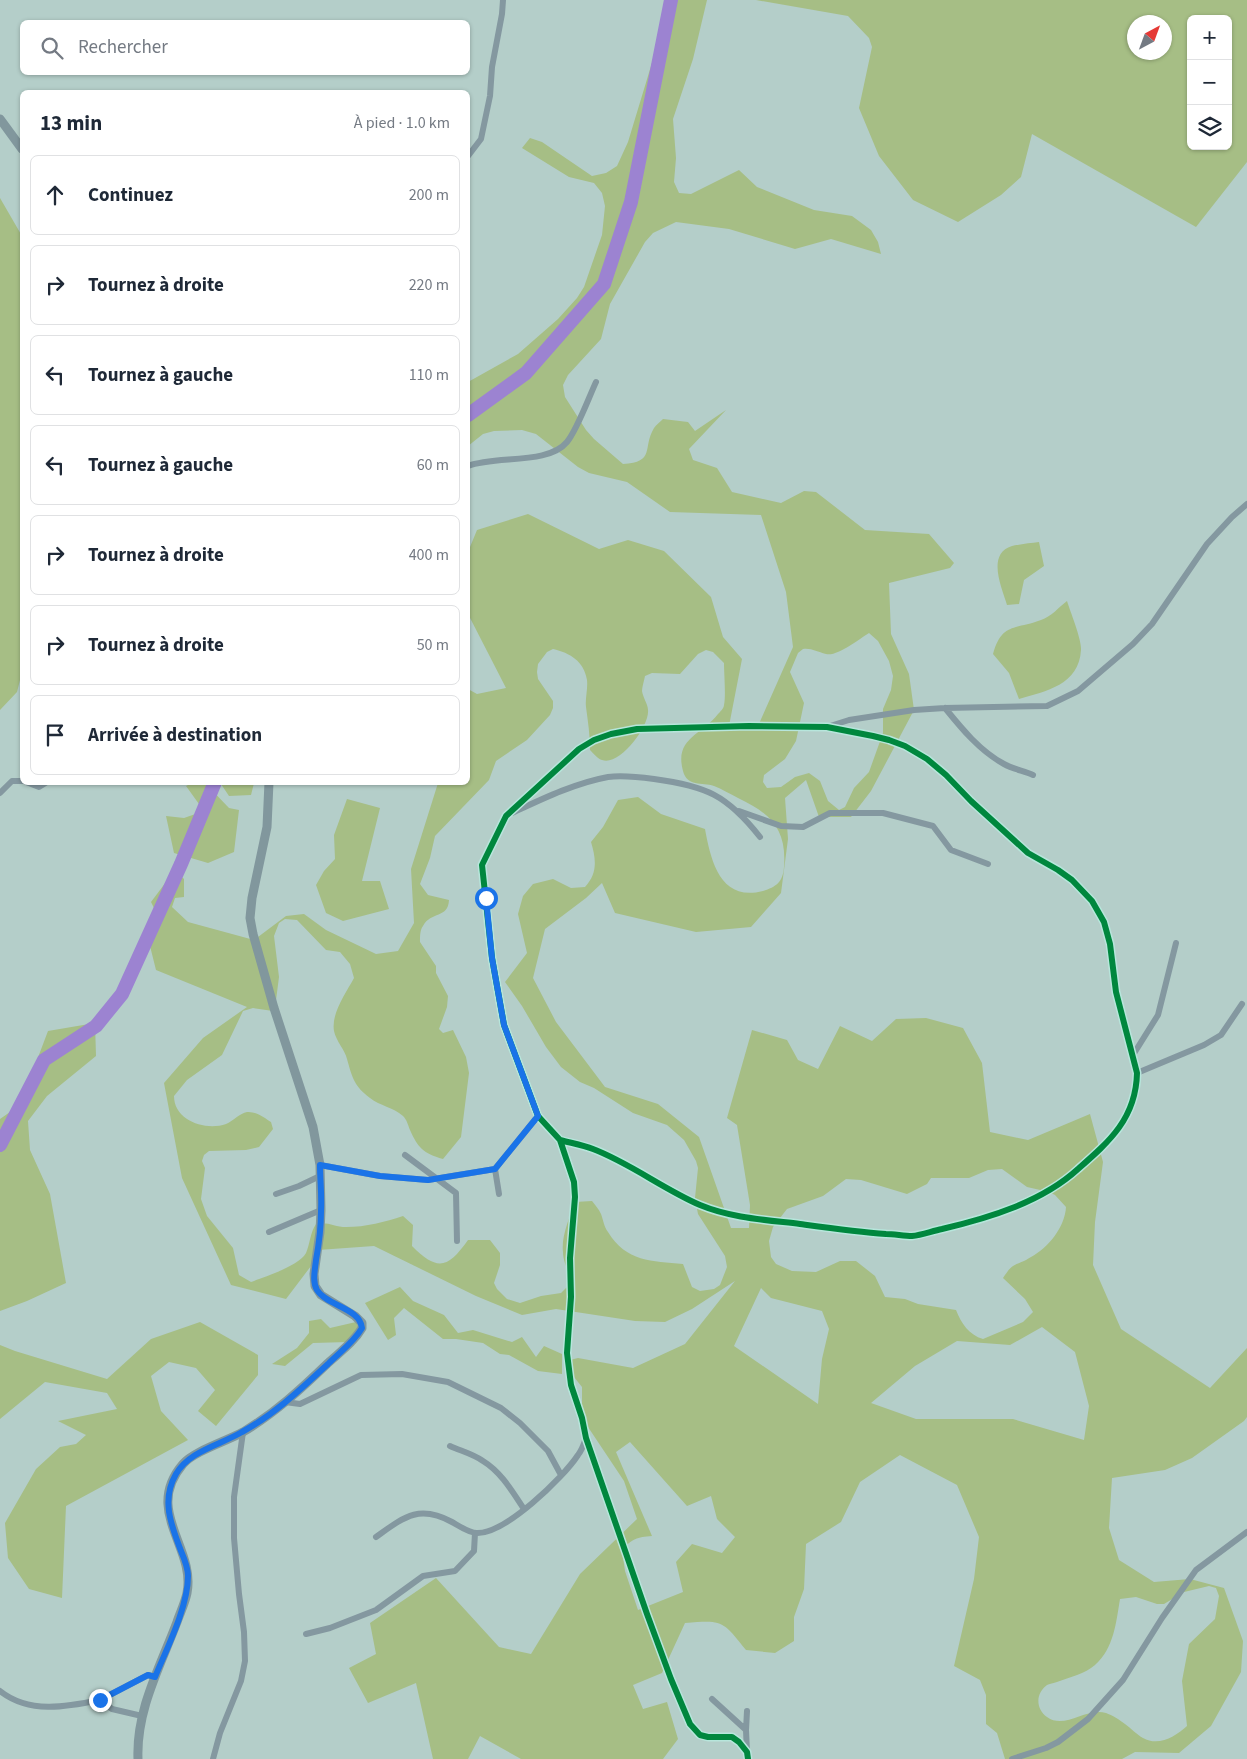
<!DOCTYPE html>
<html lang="fr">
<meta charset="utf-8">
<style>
:root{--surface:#fff;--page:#f6f6f7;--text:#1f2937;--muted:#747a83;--line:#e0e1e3}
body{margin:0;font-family:"Source Sans 3",sans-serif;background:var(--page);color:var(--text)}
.controls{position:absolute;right:15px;top:15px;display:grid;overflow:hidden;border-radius:8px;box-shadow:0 1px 4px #0004}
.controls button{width:45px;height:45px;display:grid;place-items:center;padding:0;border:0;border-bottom:1px solid var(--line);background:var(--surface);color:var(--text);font:25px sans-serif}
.compass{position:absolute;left:1127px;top:15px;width:45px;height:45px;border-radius:50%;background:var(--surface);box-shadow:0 1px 4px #0004;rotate:41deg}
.stop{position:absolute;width:15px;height:15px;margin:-11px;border:4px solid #1a73e8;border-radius:50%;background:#fff}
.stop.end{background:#1a73e8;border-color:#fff;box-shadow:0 1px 5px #0008}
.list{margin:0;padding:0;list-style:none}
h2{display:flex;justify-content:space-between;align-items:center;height:65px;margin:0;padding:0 20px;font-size:21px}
h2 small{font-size:16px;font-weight:400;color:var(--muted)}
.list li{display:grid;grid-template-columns:32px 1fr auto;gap:15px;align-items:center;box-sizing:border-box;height:80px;margin:0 10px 10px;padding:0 10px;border:1px solid var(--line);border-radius:8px}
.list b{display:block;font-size:19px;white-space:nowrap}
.list em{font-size:16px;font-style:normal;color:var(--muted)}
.icon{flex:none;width:28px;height:28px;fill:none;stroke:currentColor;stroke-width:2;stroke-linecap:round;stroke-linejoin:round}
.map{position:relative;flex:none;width:1247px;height:1759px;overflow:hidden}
.search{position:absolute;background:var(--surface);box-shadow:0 1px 4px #0004;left:20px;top:20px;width:450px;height:55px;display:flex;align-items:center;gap:12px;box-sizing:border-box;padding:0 18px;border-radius:8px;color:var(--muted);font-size:19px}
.panel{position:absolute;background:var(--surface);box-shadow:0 1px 4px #0004;left:20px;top:90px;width:450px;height:695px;border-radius:8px}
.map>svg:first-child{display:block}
</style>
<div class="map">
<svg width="1247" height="1759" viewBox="0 0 1247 1759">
<rect width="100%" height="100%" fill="#b4cec9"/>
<path fill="#a6be85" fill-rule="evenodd" d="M671,0H707L693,59L673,119L676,158L674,182L679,193L691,194L739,170L757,187L814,210L852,216L871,230L878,242L881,254L831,239L795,249L729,229L676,222L653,233L645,242L610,304L601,339L568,375L563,385L565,397L586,430L594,439L623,464C656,462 642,448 654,428C656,425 660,422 663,419L688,422L695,431L726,410L689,449L693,460L717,468L732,492L781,503L804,491L816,492L865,530L929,534L954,563L950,568L889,583L891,634L909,674L914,710L871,791L851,817H819L806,780L785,798L788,839L781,893L751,927L696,932L615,913L602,883L586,898L545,929L533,978L556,1022L605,1087L658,1104L699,1137L731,1228H749L750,1205L737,1125L727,1118L752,1030L787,1040L798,1060L818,1069L840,1026L872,1041L896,1019L926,1018L963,1028L982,1063L990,1132L1028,1140L1090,1114L1103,1162L1095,1222L1093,1265L1121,1329L1210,1388L1247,1348V1417L1244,1421L1192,1458L1165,1470L1112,1478L1109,1528L1119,1560L1154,1582L1190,1579L1224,1588L1243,1641L1241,1672L1211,1726L1179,1753L1135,1752L1122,1759H1005L997,1733L986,1724V1695L980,1680L954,1666L974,1579L979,1537L957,1485L900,1455L860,1482L841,1522L806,1544L804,1589L794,1617V1641L775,1653L746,1650C722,1620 723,1620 685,1623L662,1673L633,1685L643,1709L667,1702L678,1739L663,1759H521L480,1736L468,1759H433L416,1683L368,1703L349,1668L376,1654L370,1623L436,1578L499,1647L531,1654L580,1574L637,1519L624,1481L582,1418V1387L574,1377L570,1360L578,1358L633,1368L685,1344L735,1281L692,1309L665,1322L635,1321L556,1309L522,1315L476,1296L374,1246L318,1250L311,1266L286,1299L231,1285L182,1178L164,1083L203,1038L247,1007L156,970L149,942L161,922L151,902L175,870L184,879V897L175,898L172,907L188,922L254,940L286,916L304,914L326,930L376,954L398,951L414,923L411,869L438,783L468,782V689L477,694L506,688L468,614V552L477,530L528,514L599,549L628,540L664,551L711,597L723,637L742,659L729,726H758L793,647L786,592L761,515L670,512L627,482L589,473L578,467L536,434L522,430L494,431L483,434L468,446V382L518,354L558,319L577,298L584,287L602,235L605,206L602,193L594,183L569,177L522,148L530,138L542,142L592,176L606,173L617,166L628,142ZM869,633L878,641L889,661L893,676L891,690L883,709V733L869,772L854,788L845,807L839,810L828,801L820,781L809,773L795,777L781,787L767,788L763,782L764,775L785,759L796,741L804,703L790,672L798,653L803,649C812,648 817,652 826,654C837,657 859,639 869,633ZM553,649C570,653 584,661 587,680C588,689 585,699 586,707C588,722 590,735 590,750C593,753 598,759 602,760C619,767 650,726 648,710C648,704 643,698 642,691C642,687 644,681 645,676L652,673L680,674L698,654L706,650L713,652L724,663C724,674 726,696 724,705C724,708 720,712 718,714C702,735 674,738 683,771C687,787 702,782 714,786C722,789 730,794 738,798C770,813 787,829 784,867C783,882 776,887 763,891C720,902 711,861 705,829L661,814L638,797L618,800L603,827L591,842C596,859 598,873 585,887L571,888L553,879L533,884L523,896L518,914L527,953L505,982L522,1006L546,1047L561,1067L580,1082L594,1088L633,1113L667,1125L684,1140L696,1161L698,1168L695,1198L698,1214L725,1256L727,1267L720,1285L714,1289L700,1291L692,1287L683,1264C652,1261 626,1262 608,1232C604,1227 603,1219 601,1214C599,1209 595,1205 592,1201L575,1202C570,1217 561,1236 563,1252C563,1263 570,1272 571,1283L561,1293L541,1296L520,1303L507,1299L497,1289L494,1283L500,1265V1253L490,1240H468C448,1268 438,1272 412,1246L413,1225L403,1216C385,1222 366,1227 346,1227C335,1227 327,1221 316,1224C310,1233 310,1244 306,1253C299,1266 264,1277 251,1282L239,1275L233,1248L207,1216L201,1199L205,1168L202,1161L204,1155L209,1151L246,1150L259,1147L273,1129L271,1122C265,1118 256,1111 247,1112C240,1113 233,1121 226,1124C206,1131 174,1121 174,1096L187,1080L222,1055L243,1011L253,1008L273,1011L275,1008L279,977L274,936L279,923L285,919L297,920L326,950L340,952L350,964L354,978C346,993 331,1013 334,1031C336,1041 345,1050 347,1059C352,1077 354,1086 370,1098C380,1106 393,1107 403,1116C407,1120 408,1125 410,1130C418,1148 423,1153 443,1159L461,1137L469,1073L466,1057L453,1030L443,1033L439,1029L447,1007L448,996L436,973V966L420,942C420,936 420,930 423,926C431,911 448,919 449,900L428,895L420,884L430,858L435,836L489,780L496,761L527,740L550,715L553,708V701L538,679L537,672L538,664L547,652ZM1002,1169L1027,1187L1049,1192L1055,1195L1066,1207C1065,1227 1048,1248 1031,1257C1015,1267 1014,1261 1003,1278L1025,1299L1033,1312L1023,1322L983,1339C969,1335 961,1323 956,1310L918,1304L905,1299L885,1297L875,1276L856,1261H840L816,1272L792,1271L776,1264L771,1257L769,1241L773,1227L787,1209L823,1196L846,1179L861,1180L907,1194L927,1184L931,1178H969L988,1170ZM761,1288L771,1298L822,1311L829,1329L822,1359L818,1404L734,1346ZM1042,1327L1075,1352L1089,1406L1084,1440L1013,1419H916L871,1403L915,1366L957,1341L1010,1345ZM630,1442L687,1506L711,1496L717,1519L735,1537L722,1553L692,1544L676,1562L683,1592L638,1610L625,1571L622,1550C632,1539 637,1537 652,1536L616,1452ZM1209,1586L1216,1588L1219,1596L1215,1619L1189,1644L1182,1681L1187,1726C1176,1736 1159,1747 1143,1738C1137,1735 1131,1728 1125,1724C1120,1720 1112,1715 1106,1713C1086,1707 1065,1730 1047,1717C1036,1709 1035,1694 1047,1685C1049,1684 1054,1683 1057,1682C1070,1677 1085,1674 1095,1665C1114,1648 1116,1623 1120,1599L1136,1597L1157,1604H1164L1184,1592Z
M756,0H1247V162L1196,227L1032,134L1021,177L1001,195L958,222L913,200L879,156L859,108L872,47L869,38L848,16ZM1191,19H1228V146H1191ZM1134,22H1164V52H1134Z
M0,198L22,236V672L17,692L0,710Z
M1039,542L1044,566L1024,580L1019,604L1007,605C1002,588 986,554 1012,546C1021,544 1031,543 1039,542Z
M1067,601C1070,611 1082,640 1081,650C1079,685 1046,691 1019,699L1009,673L993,654C1002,622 1015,630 1041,620C1051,617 1059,607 1067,601Z
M226,782H254V783L251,795L229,796L221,784Z
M192,783H205L229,808L239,810L234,852L208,863L174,853L166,816L184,818L204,811L186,786Z
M347,799L380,808L362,881H380L389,909L343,921L326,913L316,885L324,871L335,859L334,835Z
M95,1023L96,1056L47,1096L28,1121L30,1150L50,1194L66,1283L27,1301L0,1311V1119L20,1105L48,1031Z
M400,1287L413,1301L444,1315L458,1333L473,1330L512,1342L522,1337L536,1357L544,1346L562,1354V1374L538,1371L509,1355L500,1354L483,1343L456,1339H443L404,1308L394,1318L396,1335L388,1340L365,1303Z
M321,1319L330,1328L356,1322L360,1330L348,1342L313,1343L285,1366L272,1364L297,1348L309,1333V1321Z
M200,1322L258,1355V1375L216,1426L198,1411L215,1390L196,1368L169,1362L151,1376L161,1411L188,1440L66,1506L62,1598L29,1589L8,1558L5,1523L36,1469L60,1447L76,1444L86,1435L58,1421L117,1409L107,1393L45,1382L0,1419V1345L15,1351L107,1379L151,1339Z"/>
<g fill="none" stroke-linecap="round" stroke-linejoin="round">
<path stroke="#9c83d1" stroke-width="14" d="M468,415L526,373L604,284L631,202L671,0
M0,1145L44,1060L96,1026L122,994L181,864L215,782"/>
<path stroke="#8498a0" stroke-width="6" d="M468,156L481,139L490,96L492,67L502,14L503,0
M468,466C496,455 548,465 567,442C577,430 589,397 596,382
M945,708C962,729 980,751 1004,764C1013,769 1024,771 1033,775
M827,727L849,720L914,710L945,708L1047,706L1078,691L1133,644L1152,624L1207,544L1232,517L1247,504
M26,782L39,787L47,782
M0,793L12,781H22
M739,811L781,826L803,827L830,813H883L933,826L951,850L988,864
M512,813C542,799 575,783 608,777C624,775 639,777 654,779C706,786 727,795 760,837
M1133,1055L1158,1015L1176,943
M1137,1073L1204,1045L1221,1035L1242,1004
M560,1140C571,1143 583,1145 593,1149C630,1163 663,1189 700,1205C731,1218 767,1220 800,1224C829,1228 857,1232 886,1234C894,1234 904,1236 912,1236C922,1235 932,1231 942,1229C989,1218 1042,1202 1078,1169C1110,1141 1136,1118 1137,1073L1116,992L1110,944L1104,922L1092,901L1072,880L1058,870L1028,853L971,801L946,775L927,759L905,746L889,740L873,736L827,727L749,726L637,729L611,734L594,740L579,749L506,816L482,865L492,958L504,1025L538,1116L560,1140L574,1182L575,1197L570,1258L571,1297L567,1353L571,1385L582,1418L586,1438L647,1614L671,1679L690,1724L700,1735L708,1737H732L739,1742L747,1752L748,1759
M405,1155L456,1193L457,1241
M320,1165L380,1176L428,1180L495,1169L538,1116
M495,1169L499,1194
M276,1194L299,1186L320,1176
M269,1232L321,1210
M285,1402L300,1404L361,1375L402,1374L448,1382L501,1408L520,1423L548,1451L561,1475
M450,1446C461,1451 473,1454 483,1461C501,1472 512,1491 524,1509
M376,1537C404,1517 419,1504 452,1522C459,1526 469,1533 477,1533C505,1534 563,1478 578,1455C582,1450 584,1444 586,1438
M306,1634L330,1628L376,1610L423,1576L455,1571L474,1551L475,1533
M0,1691C29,1714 66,1707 100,1700L112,1709L142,1716
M712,1699L746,1730L747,1752
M100,1700L148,1675L155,1677
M746,1730L747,1711
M213,1759L220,1733L241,1681L245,1661L244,1632L239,1594L234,1538V1497L243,1432
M1012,1759L1046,1748L1058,1742L1088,1719L1123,1680L1162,1618L1196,1570L1247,1532"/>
<path stroke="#81979d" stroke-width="9" d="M0,119L22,149
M138,1759C136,1710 160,1667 177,1622C180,1613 185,1603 187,1593C196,1547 143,1511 183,1464C194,1451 227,1441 243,1432C275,1413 301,1389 328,1363C340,1352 354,1342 362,1328V1323L355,1316L321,1295L315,1286L314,1274L320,1232L321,1210L320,1165L313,1127L274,1008L253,934L250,918L252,898L267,827L269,782"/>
<defs>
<path id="cycleway" d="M560,1140C571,1143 583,1145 593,1149C630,1163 663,1189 700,1205C731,1218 767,1220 800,1224C829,1228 857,1232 886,1234C894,1234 904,1236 912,1236C922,1235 932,1231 942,1229C989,1218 1042,1202 1078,1169C1110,1141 1136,1118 1137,1073L1116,992L1110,944L1104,922L1092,901L1072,880L1058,870L1028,853L971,801L946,775L927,759L905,746L889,740L873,736L827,727L749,726L637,729L611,734L594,740L579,749L506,816L482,865L492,958L504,1025L538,1116L560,1140L574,1182L575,1197L570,1258L571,1297L567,1353L571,1385L582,1418L586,1438L647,1614L671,1679L690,1724L700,1735L708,1737H732L739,1742L747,1752L748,1759"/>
</defs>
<use href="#cycleway" stroke="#b7e6dc" stroke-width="9"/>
<use href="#cycleway" stroke="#00873e" stroke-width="6"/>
</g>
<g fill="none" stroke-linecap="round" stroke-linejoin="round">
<path stroke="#1a73e8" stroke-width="6" d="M100,1700L148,1675L155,1677C167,1648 188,1607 188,1576C188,1568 184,1558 181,1551C171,1525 161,1500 176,1474C189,1451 220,1445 242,1432C275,1414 301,1389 328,1364C340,1352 354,1342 362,1328C360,1308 327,1306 317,1290C312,1281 315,1270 316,1260C319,1244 321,1227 321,1211C322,1195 320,1180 320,1165L380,1176L428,1180L495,1169L538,1116L504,1025L492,958L486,898"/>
</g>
</svg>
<div class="controls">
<button>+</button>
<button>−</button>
<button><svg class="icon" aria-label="layers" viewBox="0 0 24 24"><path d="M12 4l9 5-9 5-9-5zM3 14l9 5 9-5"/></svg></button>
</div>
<svg class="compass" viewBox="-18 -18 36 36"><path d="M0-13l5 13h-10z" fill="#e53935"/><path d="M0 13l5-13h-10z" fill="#747a83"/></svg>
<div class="stop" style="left:486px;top:898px"></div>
<div class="stop end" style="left:100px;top:1700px"></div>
<div class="search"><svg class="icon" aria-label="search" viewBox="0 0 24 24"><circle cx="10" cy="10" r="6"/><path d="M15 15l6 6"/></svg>Rechercher</div>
<section class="panel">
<h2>13 min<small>À pied · 1.0 km</small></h2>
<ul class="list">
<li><svg class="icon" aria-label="ahead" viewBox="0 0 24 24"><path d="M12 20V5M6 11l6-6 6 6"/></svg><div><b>Continuez</b></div><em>200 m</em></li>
<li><svg class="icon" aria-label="right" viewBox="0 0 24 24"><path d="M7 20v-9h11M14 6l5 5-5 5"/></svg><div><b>Tournez à droite</b></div><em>220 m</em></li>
<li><svg class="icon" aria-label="left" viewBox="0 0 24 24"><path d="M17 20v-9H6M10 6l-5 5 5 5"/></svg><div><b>Tournez à gauche</b></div><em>110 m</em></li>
<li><svg class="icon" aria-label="left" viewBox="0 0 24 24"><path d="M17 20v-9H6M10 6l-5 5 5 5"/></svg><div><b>Tournez à gauche</b></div><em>60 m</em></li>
<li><svg class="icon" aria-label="right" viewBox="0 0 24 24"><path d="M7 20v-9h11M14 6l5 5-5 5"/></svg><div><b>Tournez à droite</b></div><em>400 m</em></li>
<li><svg class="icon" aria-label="right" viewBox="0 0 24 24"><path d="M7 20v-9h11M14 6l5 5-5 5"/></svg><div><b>Tournez à droite</b></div><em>50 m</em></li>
<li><svg class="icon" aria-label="arrive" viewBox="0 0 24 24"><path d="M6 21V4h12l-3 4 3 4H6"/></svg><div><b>Arrivée à destination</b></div></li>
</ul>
</section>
</div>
